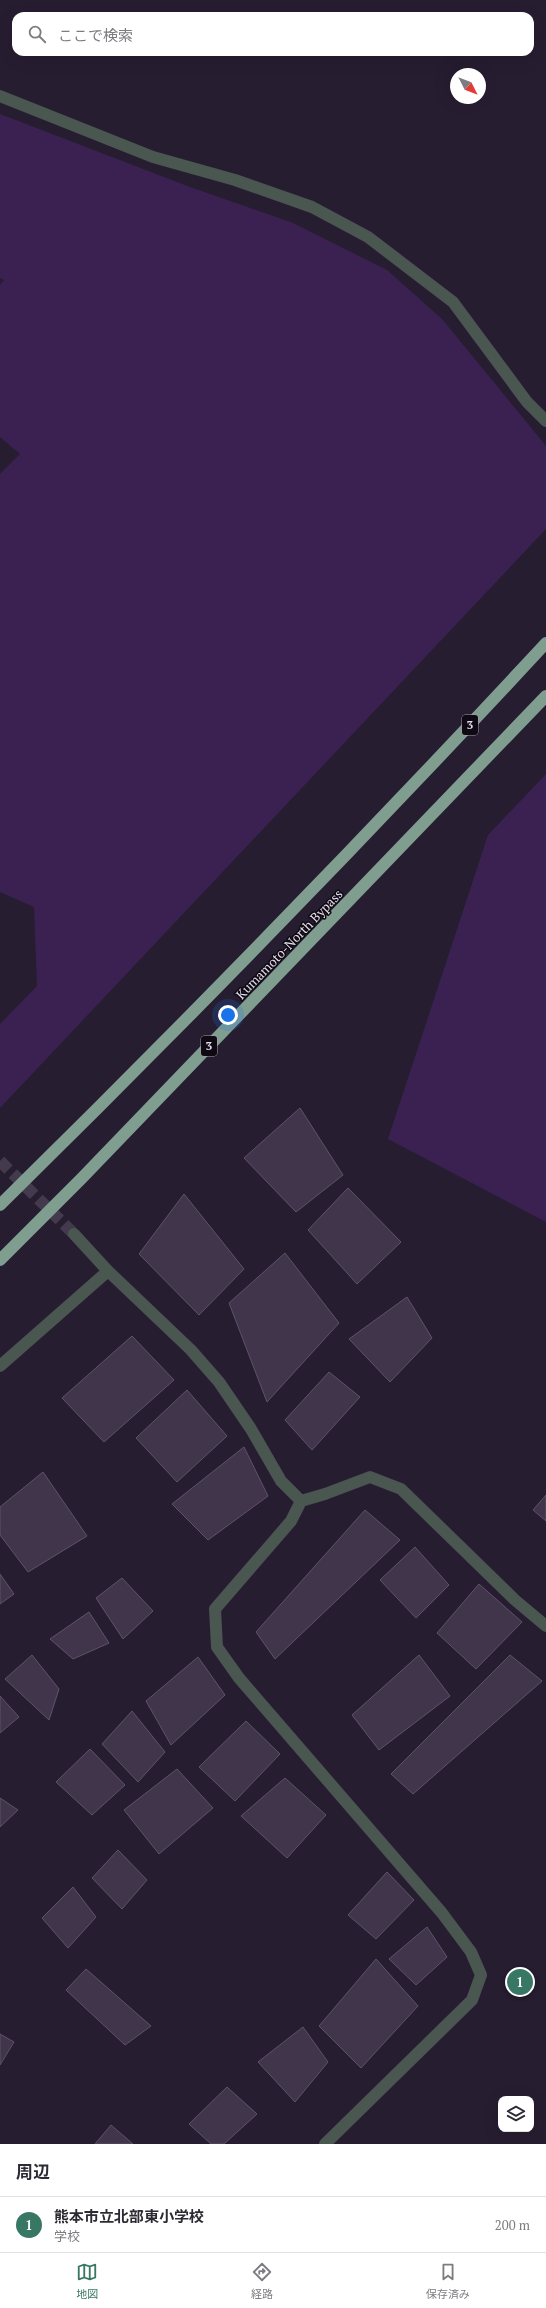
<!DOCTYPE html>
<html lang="ja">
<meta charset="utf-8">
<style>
:root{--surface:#fff;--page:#f7f7f7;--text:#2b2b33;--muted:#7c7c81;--line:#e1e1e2;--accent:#387763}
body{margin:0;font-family:"PT Serif","Noto Sans JP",serif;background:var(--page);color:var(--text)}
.controls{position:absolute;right:12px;bottom:12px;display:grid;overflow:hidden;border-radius:8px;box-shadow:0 4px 16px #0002}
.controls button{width:36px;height:36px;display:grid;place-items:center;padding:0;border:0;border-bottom:1px solid var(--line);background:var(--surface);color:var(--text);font:20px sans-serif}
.compass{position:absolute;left:450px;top:68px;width:36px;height:36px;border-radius:50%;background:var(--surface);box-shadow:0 4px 16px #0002;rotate:132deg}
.you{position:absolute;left:228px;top:1015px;width:14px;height:14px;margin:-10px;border:3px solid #fff;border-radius:50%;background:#1a73e8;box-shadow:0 0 0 6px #1a73e833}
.badge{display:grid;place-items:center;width:26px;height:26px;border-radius:50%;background:var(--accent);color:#fff;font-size:13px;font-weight:700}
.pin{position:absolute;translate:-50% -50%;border:2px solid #fff;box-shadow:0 1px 4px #0006}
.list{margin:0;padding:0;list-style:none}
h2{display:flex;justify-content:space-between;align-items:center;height:52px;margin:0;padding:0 16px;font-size:17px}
h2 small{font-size:13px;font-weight:400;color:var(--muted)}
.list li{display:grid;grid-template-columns:26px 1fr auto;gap:12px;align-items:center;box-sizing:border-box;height:56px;padding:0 16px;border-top:1px solid var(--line)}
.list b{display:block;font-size:15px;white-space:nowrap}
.list p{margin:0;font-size:13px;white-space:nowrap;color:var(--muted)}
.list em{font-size:13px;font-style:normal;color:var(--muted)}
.icon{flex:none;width:22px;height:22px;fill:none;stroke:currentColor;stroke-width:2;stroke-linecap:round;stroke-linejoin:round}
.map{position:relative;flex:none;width:546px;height:2144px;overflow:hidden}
.search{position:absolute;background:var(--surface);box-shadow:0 4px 16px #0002;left:12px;right:12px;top:12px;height:44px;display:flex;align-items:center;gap:10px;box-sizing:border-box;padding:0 14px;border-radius:12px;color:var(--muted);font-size:15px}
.sheet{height:108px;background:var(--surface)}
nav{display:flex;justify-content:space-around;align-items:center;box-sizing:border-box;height:56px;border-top:1px solid var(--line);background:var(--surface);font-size:11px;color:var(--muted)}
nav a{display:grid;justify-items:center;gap:2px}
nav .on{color:var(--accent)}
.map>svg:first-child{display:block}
</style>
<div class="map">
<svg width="546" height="2144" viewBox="0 0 546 2144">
<rect width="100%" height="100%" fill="#271d31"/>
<path fill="#3b2151" d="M0,114L190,187L293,223L387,270L442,319L546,446V529L0,1108V1024L37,986L34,907L0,892V474L20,454L0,437V285L4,280L0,278Z
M546,774V1222L388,1139L488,835Z"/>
<path fill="#40354b" stroke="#5e536a" d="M300,1108L343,1175L296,1212L244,1158Z
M348,1188L401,1242L357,1284L308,1230Z
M184,1194L244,1269L199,1315L139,1254Z
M285,1253L339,1323L267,1402L229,1303Z
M407,1297L432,1338L390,1382L349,1339Z
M132,1336L174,1380L104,1442L62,1398Z
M329,1372L360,1397L312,1450L285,1420Z
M187,1390L227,1436L177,1482L136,1438Z
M244,1447L268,1496L208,1540L172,1504Z
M43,1472L87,1536L28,1572L0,1535V1507Z
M546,1495V1521L533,1510Z
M365,1510L400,1540L275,1659L256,1632Z
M415,1547L449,1585L416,1618L380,1580Z
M0,1574L14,1594L0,1604Z
M122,1578L153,1611L123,1639L96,1598Z
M479,1584L522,1622L476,1669L437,1633Z
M89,1612L109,1643L73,1659L50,1639Z
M32,1655L59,1689L49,1720L5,1679Z
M419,1655L450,1696L379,1750L352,1715Z
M510,1655L542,1681L413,1794L391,1774Z
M198,1657L225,1695L171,1745L146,1701Z
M0,1696L19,1717L0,1733Z
M132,1711L165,1752L138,1782L102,1744Z
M246,1721L280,1754L235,1801L199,1767Z
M90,1749L125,1785L92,1815L56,1782Z
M177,1769L213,1808L159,1854L124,1810Z
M285,1778L326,1815L287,1858L241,1816Z
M0,1798L18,1810L0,1827Z
M118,1850L147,1880L122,1909L92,1878Z
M387,1872L414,1900L376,1939L348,1915Z
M73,1887L96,1917L68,1948L42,1918Z
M427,1927L447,1957L416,1985L389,1959Z
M376,1959L418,2006L361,2068L319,2026Z
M86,1969L151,2026L125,2045L66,1990Z
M303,2027L328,2062L295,2102L258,2062Z
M0,2034L14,2042L0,2065Z
M227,2087L257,2114L224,2144H211L189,2124Z
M111,2125L133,2144H95Z"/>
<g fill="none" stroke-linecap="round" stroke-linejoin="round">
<path stroke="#443a4d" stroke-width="12" stroke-dasharray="12 6" stroke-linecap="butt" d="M0,1161L74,1234"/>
<path stroke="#4a5650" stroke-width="12" d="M0,96L153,157L235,180L312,207L368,237L453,302L527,402L546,421
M108,1271L191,1350L219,1382L251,1429L281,1481L301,1501
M0,1366L108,1271L74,1234
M325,2144L472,2000L481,1975L471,1952L442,1913L239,1678L217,1647L215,1609L291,1521L301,1501L325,1494L370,1477L401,1489L515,1600L546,1626"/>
<path stroke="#809e8f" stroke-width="12" d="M0,1205C186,1022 368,835 546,643
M0,1260L82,1178L546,696"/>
</g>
<g text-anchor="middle" stroke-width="3" stroke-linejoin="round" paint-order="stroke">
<g fill="#0e0912" stroke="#a49fab" stroke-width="1">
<rect x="462" y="715" width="16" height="20" rx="3"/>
<rect x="201" y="1036" width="16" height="20" rx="3"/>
</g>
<g font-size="12" font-weight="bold" fill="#e5dfed">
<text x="470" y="729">3</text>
<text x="209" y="1050">3</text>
</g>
<g font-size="13" fill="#e5dfed" stroke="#0e0912">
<text transform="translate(289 944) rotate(-46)" y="5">Kumamoto-North Bypass</text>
</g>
</g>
</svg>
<div class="controls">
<button><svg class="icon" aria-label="layers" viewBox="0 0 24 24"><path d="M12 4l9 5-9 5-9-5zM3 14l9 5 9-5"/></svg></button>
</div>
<svg class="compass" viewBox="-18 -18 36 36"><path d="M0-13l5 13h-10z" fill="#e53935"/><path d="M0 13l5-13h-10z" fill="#7c7c81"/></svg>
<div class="you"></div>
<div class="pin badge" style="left:520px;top:1982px">1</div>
<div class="search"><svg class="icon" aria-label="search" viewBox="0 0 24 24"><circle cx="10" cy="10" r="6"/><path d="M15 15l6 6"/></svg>ここで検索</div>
</div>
<section class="sheet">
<h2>周辺<small></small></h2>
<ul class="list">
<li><span class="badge">1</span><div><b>熊本市立北部東小学校</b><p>学校</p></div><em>200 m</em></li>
</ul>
</section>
<nav>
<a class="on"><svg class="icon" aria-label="map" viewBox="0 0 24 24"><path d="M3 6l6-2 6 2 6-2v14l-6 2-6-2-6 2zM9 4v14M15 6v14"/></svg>地図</a>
<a><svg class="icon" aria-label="directions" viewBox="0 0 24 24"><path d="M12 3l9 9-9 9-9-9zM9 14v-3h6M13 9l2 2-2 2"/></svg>経路</a>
<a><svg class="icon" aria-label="saved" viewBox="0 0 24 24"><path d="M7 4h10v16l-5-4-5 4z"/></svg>保存済み</a>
</nav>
